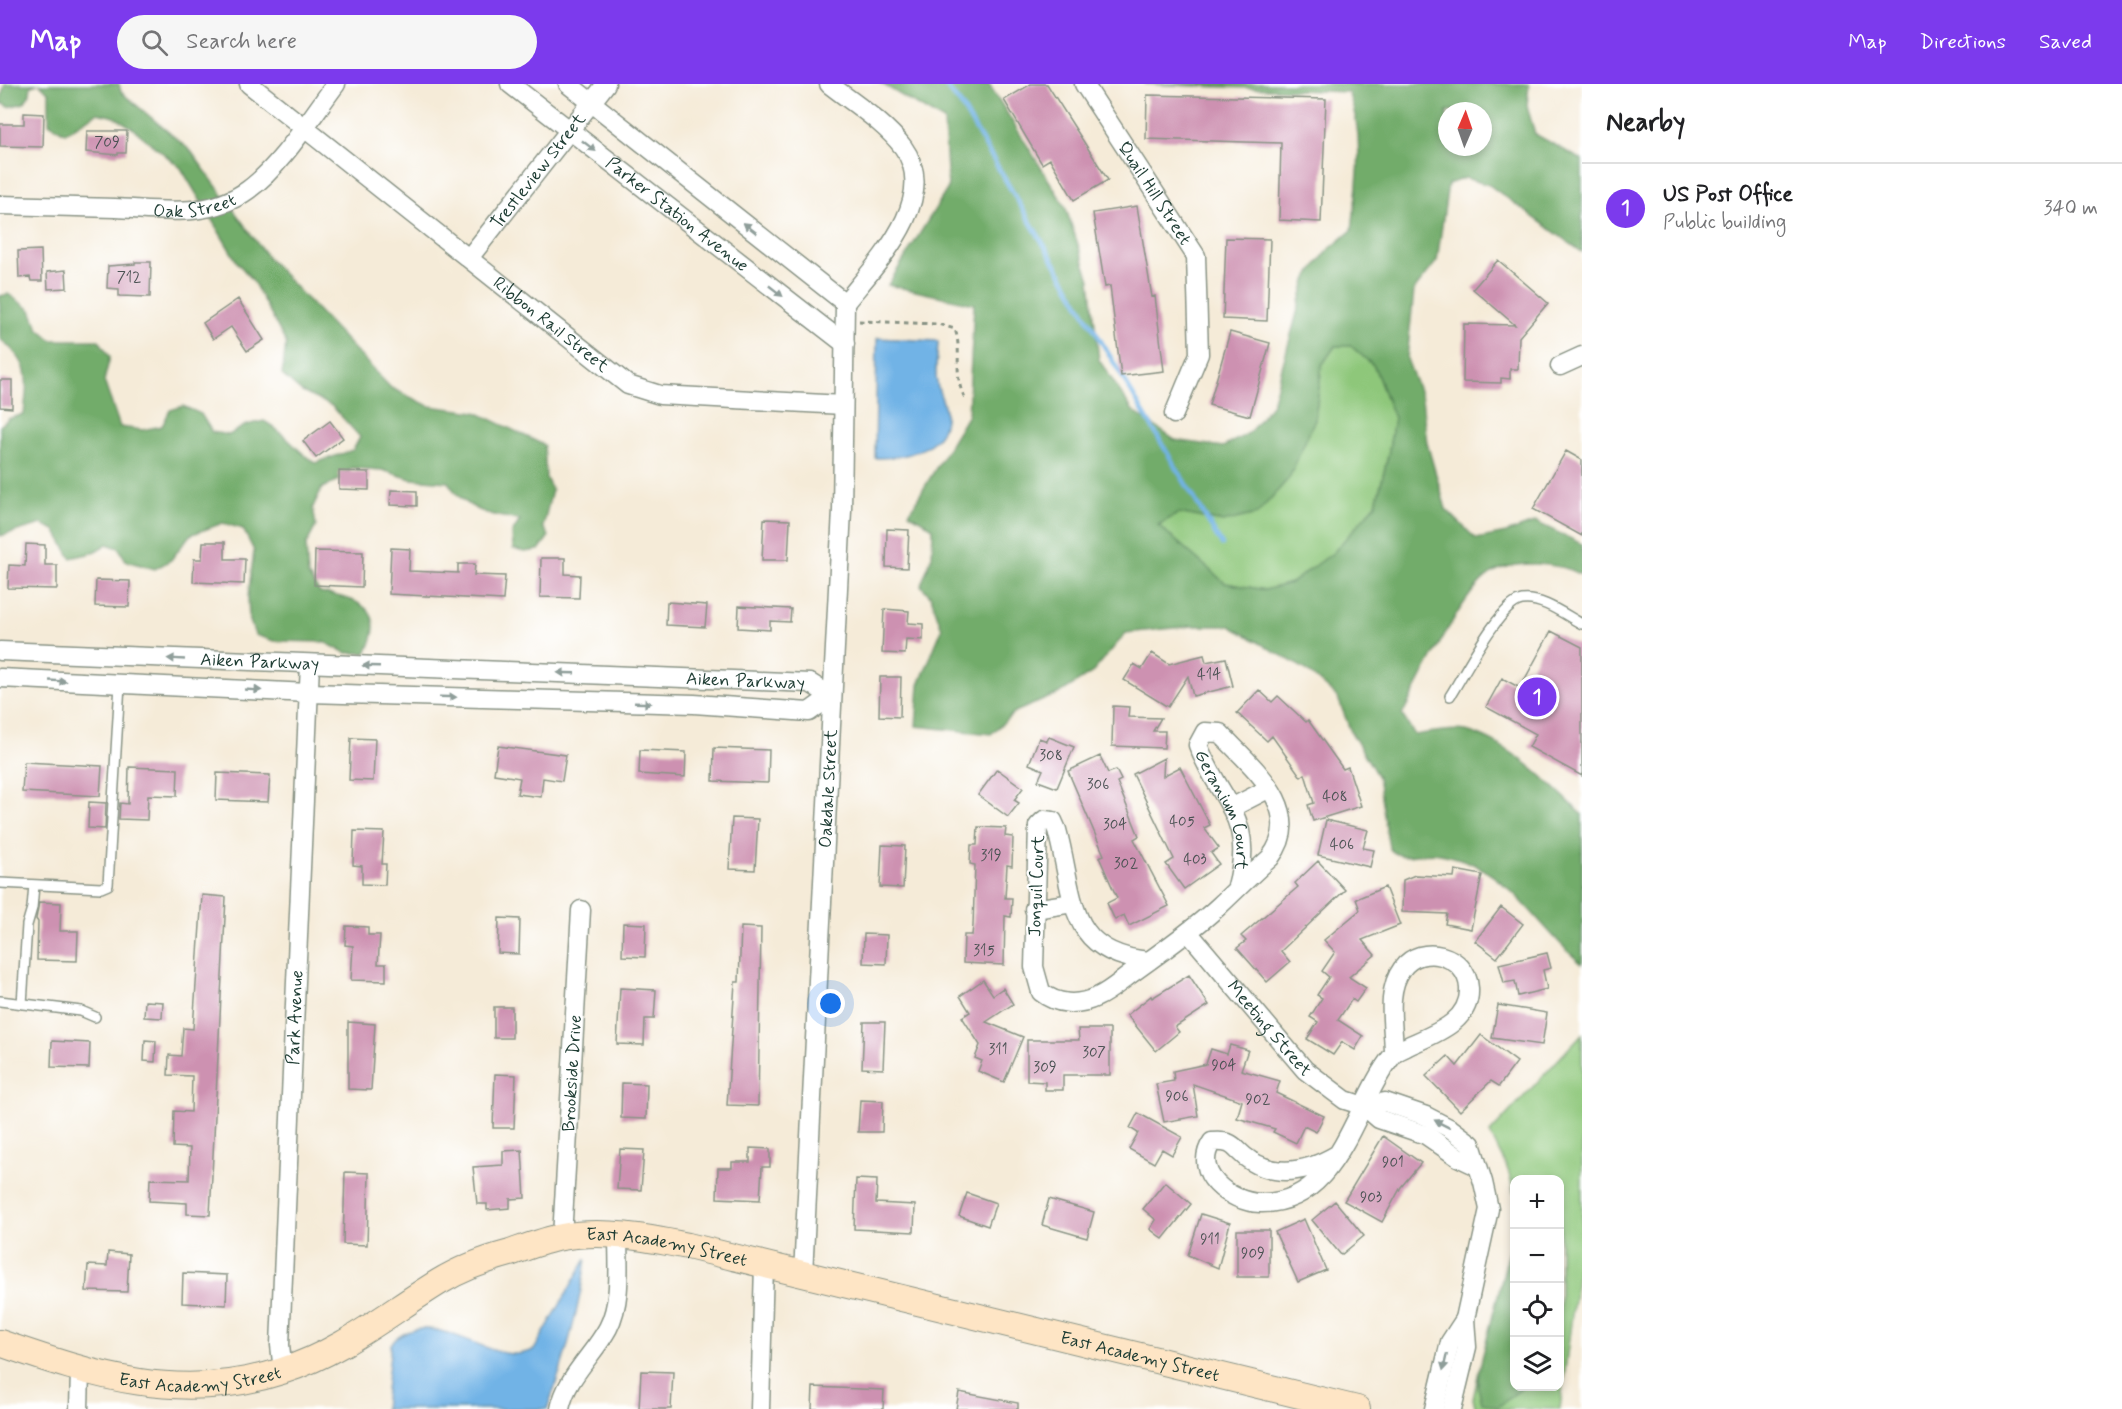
<!DOCTYPE html>
<meta charset="utf-8">
<style>
:root{--surface:#fff;--page:#f6f6f6;--text:#202124;--muted:#757577;--line:#e0e0e0;--accent:#7c3aed}
body{margin:0;font-family:Mynerve,sans-serif;background:var(--page);color:var(--text)}
.controls{position:absolute;right:18px;bottom:18px;display:grid;overflow:hidden;border-radius:12px;box-shadow:0 3px 9px #0003}
.controls button{width:54px;height:54px;display:grid;place-items:center;padding:0;border:0;border-bottom:2px solid var(--line);background:var(--surface);color:var(--text);font:30px sans-serif}
.compass{position:absolute;left:1438px;top:18px;width:54px;height:54px;border-radius:50%;background:var(--surface);box-shadow:0 3px 9px #0003;rotate:2deg}
.you{position:absolute;left:831px;top:920px;width:21px;height:21px;margin:-15px;border:4px solid #fff;border-radius:50%;background:#1a73e8;box-shadow:0 0 0 9px #1a73e833}
.badge{display:grid;place-items:center;width:39px;height:39px;border-radius:50%;background:var(--accent);color:#fff;font-size:20px;font-weight:700}
.pin{position:absolute;translate:-50% -50%;border:3px solid #fff;box-shadow:0 2px 6px #0006}
.list{margin:0;padding:0;list-style:none}
h2{display:flex;justify-content:space-between;align-items:center;height:78px;margin:0;padding:0 24px;font-size:26px}
h2 small{font-size:20px;font-weight:400;color:var(--muted)}
.list li{display:grid;grid-template-columns:39px 1fr auto;gap:18px;align-items:center;box-sizing:border-box;height:90px;padding:0 24px;border-top:2px solid var(--line)}
.list b{display:block;font-size:22px;white-space:nowrap}
.list p{margin:0;font-size:20px;white-space:nowrap;color:var(--muted)}
.list em{font-size:20px;font-style:normal;color:var(--muted)}
.icon{flex:none;width:33px;height:33px;fill:none;stroke:currentColor;stroke-width:2;stroke-linecap:round;stroke-linejoin:round}
.map{position:relative;flex:none;width:1582px;height:1325px;overflow:hidden}
header{display:flex;align-items:center;gap:36px;box-sizing:border-box;height:84px;padding:0 30px;background:var(--accent);color:#fff}
header strong{font-size:28px}
nav{display:flex;gap:33px;margin-inline-start:auto;font-size:21px}
.search{width:420px;height:54px;background:var(--page);display:flex;align-items:center;gap:15px;box-sizing:border-box;padding:0 21px;border-radius:33px;color:var(--muted);font-size:22px}
main{display:flex}
aside{flex:1;background:var(--surface)}
.map>svg:first-child{display:block}
</style>
<header>
<strong>Map</strong>
<div class="search"><svg class="icon" aria-label="search" viewBox="0 0 24 24"><circle cx="10" cy="10" r="6"/><path d="M15 15l6 6"/></svg>Search here</div>
<nav><a>Map</a><a>Directions</a><a>Saved</a></nav>
</header>
<main>
<div class="map">
<svg width="1582" height="1325" viewBox="0 0 1582 1325">
<rect width="100%" height="100%" fill="#fff"/>
<filter id="ink" filterUnits="userSpaceOnUse"><feTurbulence type="fractalNoise" baseFrequency=".0167" numOctaves="2"/><feDisplacementMap in="SourceGraphic" scale="12" xChannelSelector="R" yChannelSelector="G"/><feConvolveMatrix kernelMatrix="1 2 1 2 8 2 1 2 1" color-interpolation-filters="sRGB"/></filter>
<filter id="wash" filterUnits="userSpaceOnUse"><feTurbulence type="fractalNoise" baseFrequency=".008" numOctaves="4" result="noise"/><feDisplacementMap in="SourceGraphic" scale="24" xChannelSelector="R" yChannelSelector="G"/><feGaussianBlur stdDeviation="1.35" result="paint"/><feColorMatrix in="noise" values="0 0 0 0 0 0 0 0 0 0 0 0 0 0 0 0 0 1.4 0 .05"/><feComposite in="paint" operator="in"/></filter>
<g filter="url(#wash)">
<rect width="100%" height="100%" fill="#f5ebd8"/>
<path fill="#8ec77a" stroke="#568257" stroke-width="1.5" d="M1335,262H1351L1374,282L1394,334L1388,372L1376,420L1333,469L1291,499L1265,506L1225,499L1158,441L1179,429L1223,438L1315,335L1322,281Z
M1582,950V1153L1560,1325H1476L1473,1315L1479,1286L1478,1303L1510,1311L1523,1303L1560,1302V1096H1514V1110L1508,1086L1490,1049Z"/>
<path fill="#72ac6a" stroke="#48744f" stroke-width="1.5" fill-rule="evenodd" d="M5,0H38L31,2L30,10L24,19L8,23L0,18Z
M40,0H119L121,8L191,67L269,175L391,304L429,322L476,328L544,361L546,394L552,406L543,443L549,452L539,466L524,468L513,465L512,449L520,436C488,431 466,427 448,398L411,395L382,386L351,384L341,395L322,404L313,423L316,442L306,461L308,491L320,509C359,514 389,526 366,569H346L324,558L274,557L255,551L249,534L248,513L254,467L243,445L223,439L190,451L171,476L155,485L126,477L119,464L107,460L92,469L71,474L55,446L42,440L0,452V342L8,335L24,330C28,293 31,279 0,255V212L8,210L31,226L38,244L52,256H99L110,273L104,297L120,343L142,346L162,342L170,326L183,322L201,330L212,348L229,351L246,341L264,337C287,350 294,365 315,379L353,366L360,353L332,322L302,308L282,291L286,259L253,197L237,178L181,84L131,43L115,33L97,29L65,49L49,39V9Z
M882,0H989L1065,122L1090,196L1099,276L1133,327L1175,356L1223,363L1249,349L1272,320L1306,196L1326,168L1352,146C1357,100 1366,52 1348,8L1145,0H1529L1527,22L1535,50L1582,76V168L1489,101L1465,94L1448,100L1437,177L1414,206L1407,275L1422,315L1427,359L1446,425L1476,455L1506,449L1536,438L1582,460V491C1558,478 1513,475 1489,491C1462,508 1419,600 1402,631L1415,651C1430,649 1451,644 1466,647C1511,659 1549,699 1582,730V880C1544,849 1520,804 1475,781C1465,776 1451,772 1440,770C1423,766 1402,780 1389,764L1378,693L1351,648L1338,614L1305,585L1230,542H1193L1126,549L1093,588L1060,609L1015,628L991,650L916,642L919,601L942,545L931,513L921,501L932,472L933,444L909,429L968,331L974,220L888,201L948,104L944,37ZM1447,27H1483V63H1447ZM1351,262L1374,282L1394,334L1388,372L1376,420L1333,469L1291,499L1265,506L1225,499L1158,441L1179,429L1223,438L1257,430L1289,394L1315,335L1322,281L1335,262Z
M1514,1162V1302L1523,1303L1498,1323L1482,1319L1478,1303L1479,1286L1508,1171L1511,1163Z"/>
<path fill="#71b3e6" stroke="#48788d" stroke-width="1.5" d="M877,254L938,257C938,270 934,287 937,299C939,312 947,321 945,335C942,367 900,375 875,374Z
M586,1175C579,1228 565,1276 547,1325H384L391,1260C426,1221 475,1269 515,1270C521,1270 528,1268 534,1266Z"/>
<g fill="none" stroke-linecap="round" stroke-linejoin="round">
<path stroke="#71b3e6" stroke-width="4.5" d="M944,0L961,21L1222,461"/>
</g>
<g id="blocks">
<path fill="#cd91b1" d="M1031,0H1047L1108,96L1074,116L1050,75L1042,80L1004,16Z
M1147,11L1326,15L1321,138L1279,136L1281,59L1146,55Z
M24,29L44,30L43,63L0,62V40H24Z
M87,47H127L126,69H118V71L86,68Z
M1137,122L1152,213L1155,212L1164,287L1121,292L1110,202L1105,203L1093,129Z
M1226,154L1270,155L1267,237L1223,235Z
M41,166L42,197H31L30,193L19,194L18,167Z
M1498,176L1548,219L1519,253L1518,285H1510V295L1501,294V299L1463,298L1464,240L1515,241L1473,205Z
M135,178H151L150,213L119,212V205L107,204L108,182L135,180Z
M66,186L67,204L48,205L47,188Z
M238,215L264,256L247,267L231,243L213,255L203,239Z
M1230,248L1270,259L1250,332L1209,321Z
M0,296H12V324L0,323Z
M330,337L343,354L316,374L303,357Z
M1566,367L1582,376V452L1533,425Z
M339,387L369,388V406L339,405Z
M391,406L417,407V422L390,421Z
M764,435L790,436L788,476H762Z
M887,445L909,446L907,484L886,483Z
M203,458H225V475H245L244,500L193,498L194,475H202Z
M26,460L45,461V481H57V505L8,504L9,481L25,482Z
M391,464L410,465L409,487L458,489V480H475L474,491L505,492L503,516L389,510Z
M315,467L363,468L362,503L314,501Z
M541,474H565V490L580,491L579,514L540,513Z
M96,496L130,497L129,523L95,522Z
M667,518L707,521L705,543L666,541Z
M739,522L791,525L790,538L770,537V546L738,544Z
M884,525L909,527L908,539L923,540V556L906,555L905,570L882,569Z
M1551,547L1582,563V692L1529,663L1536,650L1486,623L1502,594L1520,604Z
M1152,569L1169,580L1204,571L1206,578L1226,574L1233,602L1193,612L1188,592L1168,623L1124,596L1134,580L1142,585Z
M880,593H901L900,633L879,632Z
M1259,606L1272,618L1278,612L1306,638L1308,636L1343,685L1348,683L1361,722L1313,737L1308,721L1314,719L1305,690L1301,693L1272,652L1267,657L1237,629Z
M1113,622L1129,623L1128,633L1161,634L1153,647H1165L1164,664L1112,662Z
M1049,653L1074,663L1057,704L1038,697L1043,686L1029,680L1039,654L1047,657Z
M351,654L375,655L373,697L349,696Z
M498,662L566,671L562,697L543,694L541,713L517,710L520,694L494,690Z
M714,664L769,666L768,699L713,697Z
M640,666L686,668L685,693L639,690Z
M1100,672L1108,689L1116,686L1121,696L1117,698L1139,752L1134,755L1169,822L1129,842L1124,831L1115,836L1107,819L1117,814L1099,773L1104,771L1068,687Z
M1164,674L1163,692L1180,683L1210,741L1204,744L1219,764L1211,769L1219,780L1184,805L1166,780L1174,775L1133,690Z
M24,678L102,682L100,712L22,708Z
M129,683L178,685L177,712L148,711L147,736L119,735L120,719L128,720Z
M997,685L1023,704L1014,716L1019,719L1008,733L978,711Z
M217,689L270,691L268,718L216,716Z
M89,718L106,719L105,745L88,744Z
M732,734L758,735L755,786L729,785Z
M1326,736L1368,746L1363,764L1374,766L1370,783L1318,771Z
M978,743L1006,744L1005,752L1013,753L1012,782L1007,781L1005,814H1012L1011,833L1005,832L1004,881L963,879L964,851H972L973,842L975,781L970,780L971,761H977Z
M354,747L384,748L382,780H386L385,801L362,800V782L353,781Z
M882,761L905,762L903,804L880,803Z
M1318,777L1345,806L1281,867L1290,878L1267,898L1237,864L1246,857L1241,852L1298,803L1295,799Z
M1455,786L1482,791L1471,845L1445,840L1447,830L1402,828L1403,796L1415,791L1454,793Z
M1385,803L1400,841L1362,856L1375,871L1349,893L1366,904L1356,918L1352,915L1338,936L1363,952L1355,966L1342,958L1333,971L1307,955L1318,938L1310,933L1322,914L1317,911L1329,893L1322,887L1335,868L1324,856L1360,826L1356,815Z
M202,811L226,813L210,1131L187,1130V1119L149,1117L150,1095L189,1096L190,1064L173,1063L174,1027L191,1028L192,992L168,991L169,971L181,972L183,944L193,945Z
M39,818L61,819L60,847H78L77,877L37,876L38,838L36,835Z
M1501,823L1523,840L1497,874L1475,857Z
M499,834L520,835L519,870L498,869Z
M623,839L646,840L645,873L622,872Z
M346,842L368,843V851H380L378,880H386V897L351,896L353,862L345,861Z
M741,843L761,844L758,1022L727,1021L735,898H739Z
M864,850L887,851L886,880L863,879Z
M1547,869L1551,884L1543,886L1547,905L1518,912L1515,897L1504,899L1499,880Z
M1189,891L1209,921L1175,943L1179,948L1156,967L1127,931L1151,912L1152,914Z
M983,896L993,911L1003,904L1013,920L986,938L1023,953L1004,998L978,987L982,977L975,974L980,961L962,933L970,928L960,912Z
M620,904L656,906L654,935H645L644,961L617,960Z
M145,917L163,918L162,934L144,933Z
M1498,921L1547,929L1542,961L1492,954Z
M494,923H512V954H494Z
M348,938L375,940L371,1006L348,1005Z
M864,938H885L883,985L862,984Z
M1078,945H1110V991H1063V1006H1045V998L1027,997V956H1079Z
M1481,951L1517,978L1499,1002L1491,997L1460,1027L1426,992L1448,972L1457,982Z
M145,956L156,957L155,978L144,977Z
M52,957L90,959L89,984L51,983Z
M1230,961L1248,966L1241,986L1280,997L1276,1009L1324,1032L1316,1048L1304,1042L1296,1059L1273,1048L1275,1045L1237,1034L1242,1017L1193,1000L1198,1032L1164,1038L1156,1000L1174,997L1173,987L1206,980L1211,965L1227,970Z
M495,990L516,991L514,1044H493Z
M622,999L647,1000L646,1035L621,1034Z
M860,1016L883,1017L882,1048H858Z
M1138,1029L1182,1053L1172,1071L1162,1065L1154,1079L1129,1065L1138,1049L1130,1044Z
M1383,1052L1421,1079L1401,1103L1382,1138L1344,1117Z
M750,1064L770,1065V1083H762L760,1116L717,1114L718,1084H732V1078H750Z
M620,1065L644,1066L641,1106L617,1105Z
M522,1066L525,1114L510,1115V1124L487,1126V1120H477L473,1083L503,1081V1067Z
M345,1088L369,1089L367,1161L343,1160Z
M856,1095L877,1096L876,1119L915,1121L914,1148L854,1145Z
M1165,1098L1191,1120L1163,1155L1150,1145L1156,1136L1143,1125Z
M967,1109L996,1119L988,1142L959,1132Z
M1049,1115L1094,1128L1087,1154L1042,1141Z
M1335,1117L1364,1152L1341,1171L1312,1136Z
M1201,1130L1230,1139L1218,1184L1188,1171Z
M1304,1135L1326,1186L1298,1198L1275,1148Z
M1237,1146H1269V1193H1237Z
M108,1168L129,1170L127,1208L86,1207L88,1181L107,1182Z
M183,1189L227,1191L226,1221L182,1219Z
M641,1287L673,1288L671,1325H639Z
M813,1303L884,1306L883,1325H812Z
M959,1308L1018,1319V1325H956Z"/>
</g>
</g>
<g filter="url(#ink)">
<use href="#blocks" fill-opacity="0" stroke="#8a9486" stroke-width="1.5"/>
<g fill="none" stroke-linecap="round" stroke-linejoin="round">
<defs>
<path id="lane" d="M1450,612C1463,592 1500,519 1522,516C1542,513 1565,531 1582,540
M0,799L101,804L108,801L120,600
M0,917L81,927L95,933
M22,920L27,841L32,824L34,801"/>
<g id="street">
<path id="s1" d="M249,0L628,301L660,311L843,321"/>
<path id="s2" d="M510,0L845,260"/>
<path d="M568,0L845,219"/>
<path d="M829,0C853,19 884,38 903,63C941,115 876,180 845,219"/>
<path id="s3" d="M1084,0L1196,172L1199,270L1174,330"/>
<path id="s4" d="M0,121C38,122 77,123 115,124C161,126 208,135 248,106C282,81 311,33 336,0"/>
<path id="s5" d="M469,174L606,0"/>
<path d="M1560,282L1582,272"/>
<path id="s6" d="M0,567L810,599L831,612L809,628L694,620L309,609L0,594"/>
<path d="M1231,724L1268,705"/>
<path d="M1034,825L1073,819"/>
<path id="s7" d="M1188,848L1305,986L1345,1016L1364,1022L1379,1035L1426,1051L1458,1073L1477,1082"/>
<path id="s8" d="M1149,877C1065,869 1075,811 1057,746L1053,737L1044,736L1038,742L1034,883L1041,908C1057,921 1078,922 1097,913C1111,907 1123,895 1135,887C1164,866 1193,846 1219,822C1236,806 1252,790 1270,774C1307,726 1252,683 1220,649L1205,648L1198,661C1220,719 1256,733 1237,802"/>
<path d="M1364,1022L1385,1018L1426,1032L1451,1045L1471,1060L1483,1098L1489,1125L1465,1235L1467,1263L1452,1325"/>
<path d="M1338,1070C1311,1086 1280,1095 1251,1077C1233,1066 1237,1056 1212,1058C1191,1089 1230,1118 1260,1119C1340,1121 1353,1020 1393,971C1396,967 1403,965 1408,962C1434,950 1471,938 1469,904C1467,871 1421,858 1402,885C1385,908 1394,943 1394,970"/>
<path id="s9" d="M562,1153L581,826"/>
<path id="s10" d="M803,1190L842,426L845,219"/>
<path id="s11" d="M283,1287L280,1261L310,580"/>
<path d="M79,1325L80,1287"/>
<path d="M560,1325C566,1293 593,1272 608,1244C622,1217 618,1181 618,1151"/>
<path d="M760,1325L764,1181"/>
<path d="M1434,1325L1450,1258L1465,1235"/>
</g>
<g id="secondary">
<path id="s12" d="M0,1259C95,1292 181,1320 282,1287C342,1268 387,1230 439,1198C462,1184 484,1176 510,1169C527,1163 544,1156 562,1153C603,1145 648,1154 688,1162L1357,1325"/>
</g>
</defs>
<use href="#lane" stroke="#8a9486" stroke-width="12"/>
<use href="#street" stroke="#8a9486" stroke-width="21"/>
<use href="#secondary" stroke="#8a9486" stroke-width="28"/>
<path stroke="#8a9486" stroke-width="3" stroke-dasharray="4.5 4.5" stroke-linecap="butt" d="M859,237L938,240L955,245C963,269 952,291 965,314"/>
<use href="#lane" stroke="#fff" stroke-width="9"/>
<use href="#street" stroke="#fff" stroke-width="18"/>
<use href="#secondary" stroke="#fee5c5" stroke-width="26"/>
</g>
<defs><path id="oneway-solid" d="M-6-.8H1V-3.2L6.5 0L1 3.2V.8H-6Z" transform="scale(1.5)"/></defs>
<g fill="#8f9e9a">
<use href="#oneway-solid" transform="translate(589 62) rotate(38)"/>
<use href="#oneway-solid" transform="translate(750 144) rotate(-142)"/>
<use href="#oneway-solid" transform="translate(776 207) rotate(38)"/>
<use href="#oneway-solid" transform="translate(176 575) rotate(-177)"/>
<use href="#oneway-solid" transform="translate(371 582) rotate(-178)"/>
<use href="#oneway-solid" transform="translate(566 589) rotate(-178)"/>
<use href="#oneway-solid" transform="translate(58 597) rotate(3)"/>
<use href="#oneway-solid" transform="translate(253 606) rotate(3)"/>
<use href="#oneway-solid" transform="translate(448 613) rotate(2)"/>
<use href="#oneway-solid" transform="translate(643 619) rotate(2)"/>
<use href="#oneway-solid" transform="translate(1442 1040) rotate(-153)"/>
<use href="#oneway-solid" transform="translate(1445 1278) rotate(103)"/>
</g>
</g>
<g text-anchor="middle" stroke-width="4.5" stroke-linejoin="round" paint-order="stroke">
<g font-size="15" fill="#4a5253">
<text x="107" y="63">709</text>
<text x="129" y="198">712</text>
<text x="1209" y="595">414</text>
<text x="1051" y="676">308</text>
<text x="1098" y="705">306</text>
<text x="1335" y="717">408</text>
<text x="1182" y="742">405</text>
<text x="1115" y="745">304</text>
<text x="1342" y="765">406</text>
<text x="991" y="776">319</text>
<text x="1195" y="780">403</text>
<text x="1126" y="784">302</text>
<text x="984" y="871">315</text>
<text x="998" y="970">311</text>
<text x="1094" y="973">307</text>
<text x="1224" y="986">904</text>
<text x="1045" y="988">309</text>
<text x="1177" y="1017">906</text>
<text x="1258" y="1020">902</text>
<text x="1393" y="1083">901</text>
<text x="1371" y="1118">903</text>
<text x="1210" y="1160">911</text>
<text x="1253" y="1174">909</text>
</g>
<g font-size="18" fill="#1f3d34" stroke="#fff">
<text dy="6" stroke="none"><textPath href="#s5" startOffset="111">Trestleview Street</textPath></text>
<text dy="6" stroke="none"><textPath href="#s3" startOffset="130">Quail Hill Street</textPath></text>
<text dy="6" stroke="none"><textPath href="#s4" startOffset="195">Oak Street</textPath></text>
<text dy="6" stroke="none"><textPath href="#s2" startOffset="212">Parker Station Avenue</textPath></text>
<text dy="6" stroke="none"><textPath href="#s1" startOffset="386">Ribbon Rail Street</textPath></text>
<text dy="6" stroke="none"><textPath href="#s6" startOffset="260">Aiken Parkway</textPath></text>
<text dy="6" stroke="none"><textPath href="#s6" startOffset="746">Aiken Parkway</textPath></text>
<text dy="6" stroke="none"><textPath href="#s10" startOffset="486">Oakdale Street</textPath></text>
<text dy="6" stroke="none"><textPath href="#s8" startOffset="904">Geranium Court</textPath></text>
<text transform="translate(1036 802) rotate(-88)" y="6">Jonquil Court</text>
<text dy="6" stroke="none"><textPath href="#s11" startOffset="354">Park Avenue</textPath></text>
<text dy="6" stroke="none"><textPath href="#s7" startOffset="126">Meeting Street</textPath></text>
<text dy="6" stroke="none"><textPath href="#s9" startOffset="164">Brookside Drive</textPath></text>
<text dy="6" stroke="none"><textPath href="#s12" startOffset="708">East Academy Street</textPath></text>
<text dy="6" stroke="none"><textPath href="#s12" startOffset="1194">East Academy Street</textPath></text>
<text dy="6" stroke="none"><textPath href="#s12" startOffset="206">East Academy Street</textPath></text>
</g>
</g>
</svg>
<div class="controls">
<button>+</button>
<button>−</button>
<button><svg class="icon" aria-label="locate" viewBox="0 0 24 24"><circle cx="12" cy="12" r="6"/><path d="M12 2v4M12 18v4M2 12h4M18 12h4"/></svg></button>
<button><svg class="icon" aria-label="layers" viewBox="0 0 24 24"><path d="M12 4l9 5-9 5-9-5zM3 14l9 5 9-5"/></svg></button>
</div>
<svg class="compass" viewBox="-18 -18 36 36"><path d="M0-13l5 13h-10z" fill="#e53935"/><path d="M0 13l5-13h-10z" fill="#757577"/></svg>
<div class="you"></div>
<div class="pin badge" style="left:1537px;top:613px">1</div>
</div>
<aside>
<h2>Nearby<small></small></h2>
<ul class="list">
<li><span class="badge">1</span><div><b>US Post Office</b><p>Public building</p></div><em>340 m</em></li>
</ul>
</aside>
</main>
